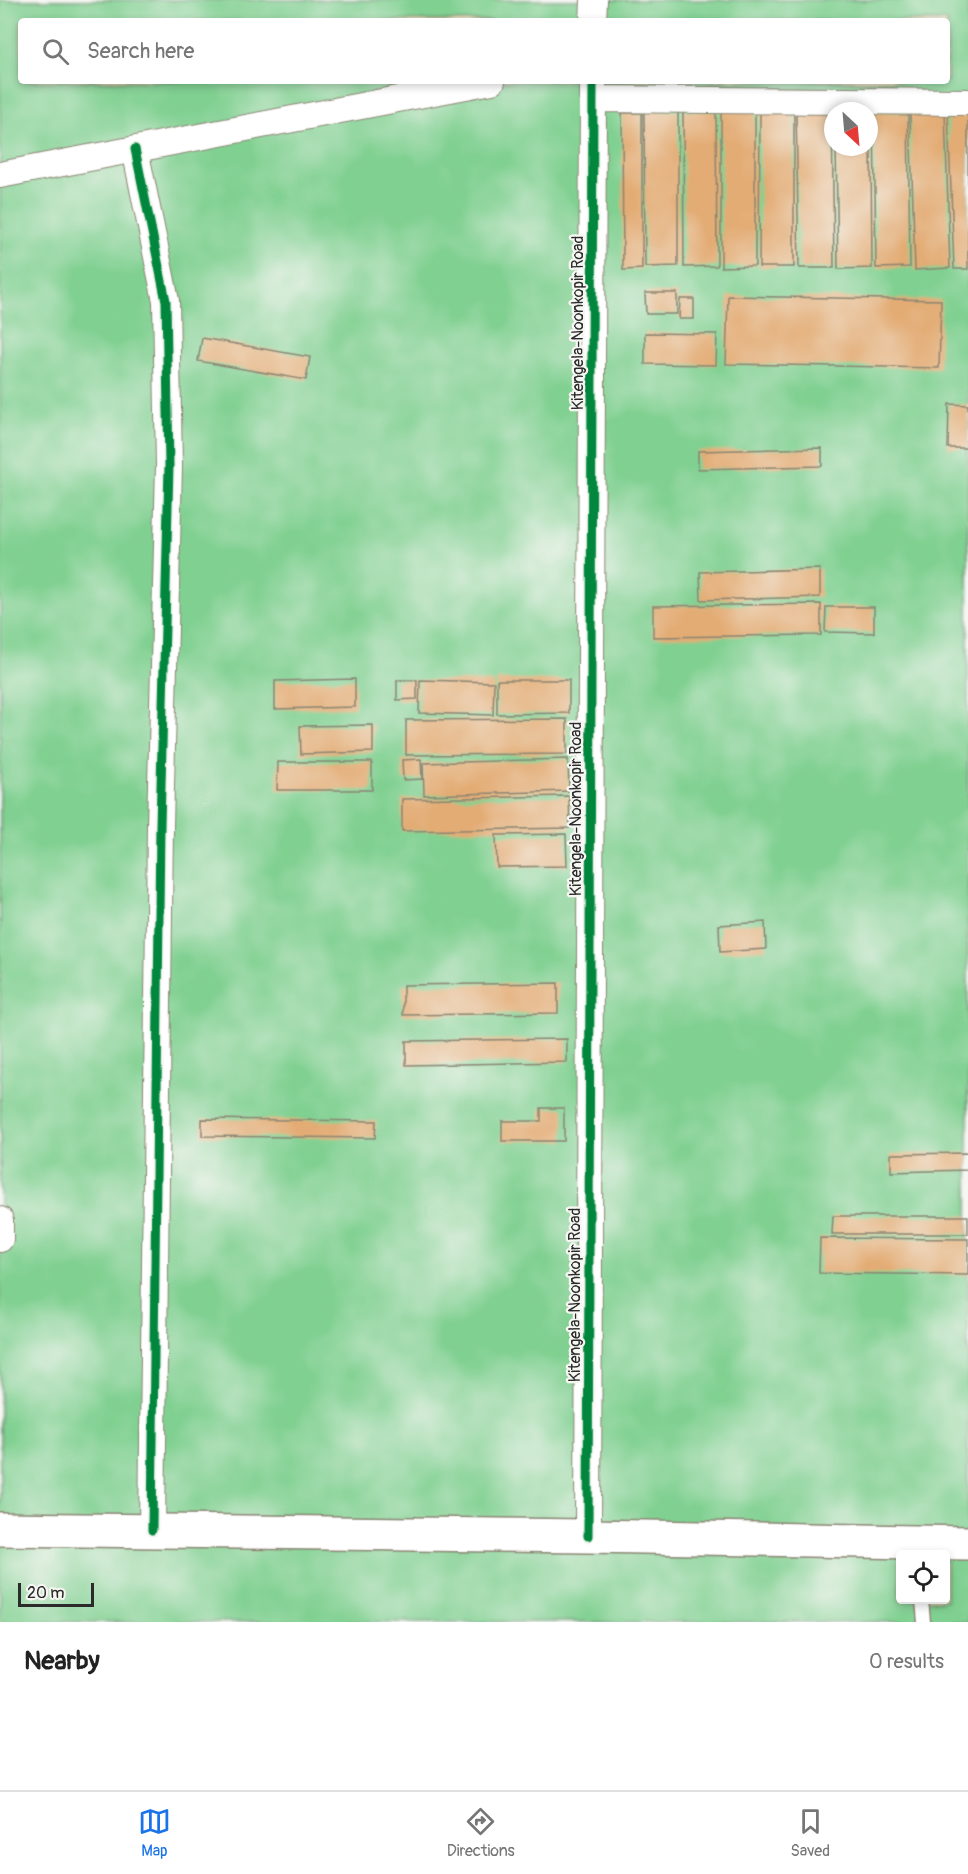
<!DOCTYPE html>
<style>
:root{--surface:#fff;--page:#f6f6f6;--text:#222;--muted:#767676;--line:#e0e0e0;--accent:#1a73e8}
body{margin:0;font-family:Pangolin,sans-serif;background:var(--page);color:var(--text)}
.controls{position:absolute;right:18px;bottom:18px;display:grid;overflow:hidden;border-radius:6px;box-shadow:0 3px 9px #0003}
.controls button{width:54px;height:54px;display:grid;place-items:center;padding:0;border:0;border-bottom:2px solid var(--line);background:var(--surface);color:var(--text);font:30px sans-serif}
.compass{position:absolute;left:824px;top:102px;width:54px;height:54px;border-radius:50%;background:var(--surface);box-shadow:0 3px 9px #0003;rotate:154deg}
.scale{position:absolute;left:18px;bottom:15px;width:76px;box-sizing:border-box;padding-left:6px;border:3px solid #2b2b2b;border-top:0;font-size:16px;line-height:21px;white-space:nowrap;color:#2b2b2b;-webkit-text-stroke:4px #f6f6f2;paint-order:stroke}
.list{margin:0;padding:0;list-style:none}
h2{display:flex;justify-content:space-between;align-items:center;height:78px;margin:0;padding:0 24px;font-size:26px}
h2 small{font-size:20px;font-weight:400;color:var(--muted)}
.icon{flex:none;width:33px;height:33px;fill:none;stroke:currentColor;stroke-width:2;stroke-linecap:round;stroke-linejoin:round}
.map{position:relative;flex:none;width:968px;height:1622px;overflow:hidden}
.search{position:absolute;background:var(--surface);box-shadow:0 3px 9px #0003;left:18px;right:18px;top:18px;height:66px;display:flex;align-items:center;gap:15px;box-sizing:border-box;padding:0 21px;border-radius:6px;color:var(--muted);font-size:22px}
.sheet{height:168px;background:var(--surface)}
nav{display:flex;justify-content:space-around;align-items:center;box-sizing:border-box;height:84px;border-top:2px solid var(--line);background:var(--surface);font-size:16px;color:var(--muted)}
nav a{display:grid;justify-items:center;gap:3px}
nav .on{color:var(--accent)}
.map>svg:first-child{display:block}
</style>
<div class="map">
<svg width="968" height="1622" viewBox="0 0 968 1622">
<rect width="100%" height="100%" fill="#f6f6f2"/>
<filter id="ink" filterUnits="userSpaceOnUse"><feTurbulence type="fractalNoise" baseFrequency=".0167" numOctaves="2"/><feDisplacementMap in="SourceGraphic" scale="12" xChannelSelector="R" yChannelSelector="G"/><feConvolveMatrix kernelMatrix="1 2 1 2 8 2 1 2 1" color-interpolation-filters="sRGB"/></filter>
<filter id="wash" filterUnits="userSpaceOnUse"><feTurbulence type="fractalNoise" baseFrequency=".008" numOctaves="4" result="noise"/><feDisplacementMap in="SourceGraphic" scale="24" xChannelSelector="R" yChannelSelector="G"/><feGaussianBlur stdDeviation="1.35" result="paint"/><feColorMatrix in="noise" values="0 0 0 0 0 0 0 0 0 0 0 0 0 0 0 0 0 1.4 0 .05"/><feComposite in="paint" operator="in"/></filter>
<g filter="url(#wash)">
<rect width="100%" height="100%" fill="#e8dfba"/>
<path fill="#80d091" stroke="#567e5e" stroke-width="1.5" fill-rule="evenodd" d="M0,0H968V1622H0ZM21,21H947V81H21ZM833,111H869V147H833ZM900,1554H946V1600H900Z"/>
<g id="blocks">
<path fill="#e3ac75" d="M721,110L755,111V266L721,267Z
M644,111H678V266L645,267Z
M683,111H716L717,266L684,267Z
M945,111L950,268L915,270L910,113Z
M968,111V269H954L948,112Z
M760,112H794V267H759Z
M832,112L834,268H799L796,113Z
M874,112H908L910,267L876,268Z
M622,113H642V269L623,270Z
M836,147H871L872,268L838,269Z
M645,293H677V314H646Z
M728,296L941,300L939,368L726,364Z
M680,299H694V319H679Z
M645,333L717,334L716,365L645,364Z
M202,338L310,357L306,380L198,361Z
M949,404L968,405V448H948Z
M822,448V466L698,469V451Z
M820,569V597L701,600L700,572Z
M821,604V635L653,637V606Z
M826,607H874V633L825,632Z
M355,679V707L275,709V681Z
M397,680H417V699L397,700Z
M420,680L494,682L493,715L419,713Z
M497,680H569V713L497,714Z
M567,719V754L406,755V720Z
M373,725V752L301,754L300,726Z
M421,759L422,779L403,780L402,760Z
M568,759L569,791L424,795L423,763Z
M278,762H372V790H277Z
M569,796L570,828L402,831V799Z
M566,834L567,866L497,867L496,835Z
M765,922L766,949L720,952L719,925Z
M558,983V1013L403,1015V985Z
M567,1039V1062L406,1065V1041Z
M541,1108H564V1141H502V1121H541Z
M202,1119L376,1121L375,1138L202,1136Z
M968,1153V1170L891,1172V1154Z
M833,1216H968V1234H832Z
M820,1238L968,1239V1275L819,1273Z"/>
</g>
</g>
<g filter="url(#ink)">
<use href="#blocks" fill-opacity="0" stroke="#8a8572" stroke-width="1.5"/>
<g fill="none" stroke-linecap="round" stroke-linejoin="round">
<defs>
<path id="lane" d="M922,1600L924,1622"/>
<path id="street" d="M593,21L594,0
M593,99L968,102
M135,149L166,301L169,466L160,826L152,1530
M0,175L492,81
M0,1220V1239
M588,1536L593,81"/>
<path id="secondary" d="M0,1529L588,1536L968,1543"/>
</defs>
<use href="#lane" stroke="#8a8572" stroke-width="15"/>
<use href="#street" stroke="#8a8572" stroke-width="28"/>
<use href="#secondary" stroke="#8a8572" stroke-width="36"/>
<use href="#lane" stroke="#fff" stroke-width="12"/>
<use href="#street" stroke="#fff" stroke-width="26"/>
<use href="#secondary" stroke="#fff" stroke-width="33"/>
<defs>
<path id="cycleway" d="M135,149L166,301L169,466L160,826L152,1530
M588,1536L593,81"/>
</defs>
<use href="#cycleway" stroke="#f6f6f2" stroke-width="13"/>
<use href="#cycleway" stroke="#00873e" stroke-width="9"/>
</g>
</g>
<g text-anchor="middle" stroke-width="4.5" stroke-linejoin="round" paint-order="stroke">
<g font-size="16" fill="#2b2b2b" stroke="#f6f6f2">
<text transform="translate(577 323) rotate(-90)" y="6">Kitengela-Noonkopir Road</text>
<text transform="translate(575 809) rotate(-90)" y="6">Kitengela-Noonkopir Road</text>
<text transform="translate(574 1295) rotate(-90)" y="6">Kitengela-Noonkopir Road</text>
</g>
</g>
</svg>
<div class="controls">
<button><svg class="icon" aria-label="locate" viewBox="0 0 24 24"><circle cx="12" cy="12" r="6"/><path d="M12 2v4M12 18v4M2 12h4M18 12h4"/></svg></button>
</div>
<svg class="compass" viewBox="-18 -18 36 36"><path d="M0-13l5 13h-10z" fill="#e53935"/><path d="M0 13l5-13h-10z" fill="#767676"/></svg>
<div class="scale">20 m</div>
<div class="search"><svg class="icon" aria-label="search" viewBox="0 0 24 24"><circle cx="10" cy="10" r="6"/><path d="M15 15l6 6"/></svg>Search here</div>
</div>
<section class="sheet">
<h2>Nearby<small>0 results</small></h2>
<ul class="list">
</ul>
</section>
<nav>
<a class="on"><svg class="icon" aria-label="map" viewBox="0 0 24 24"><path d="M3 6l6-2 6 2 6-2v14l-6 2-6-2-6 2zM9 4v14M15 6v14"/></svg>Map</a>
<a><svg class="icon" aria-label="directions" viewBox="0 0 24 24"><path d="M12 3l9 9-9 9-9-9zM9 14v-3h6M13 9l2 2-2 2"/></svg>Directions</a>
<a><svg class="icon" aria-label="saved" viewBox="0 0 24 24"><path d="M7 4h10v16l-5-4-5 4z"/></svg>Saved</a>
</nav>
